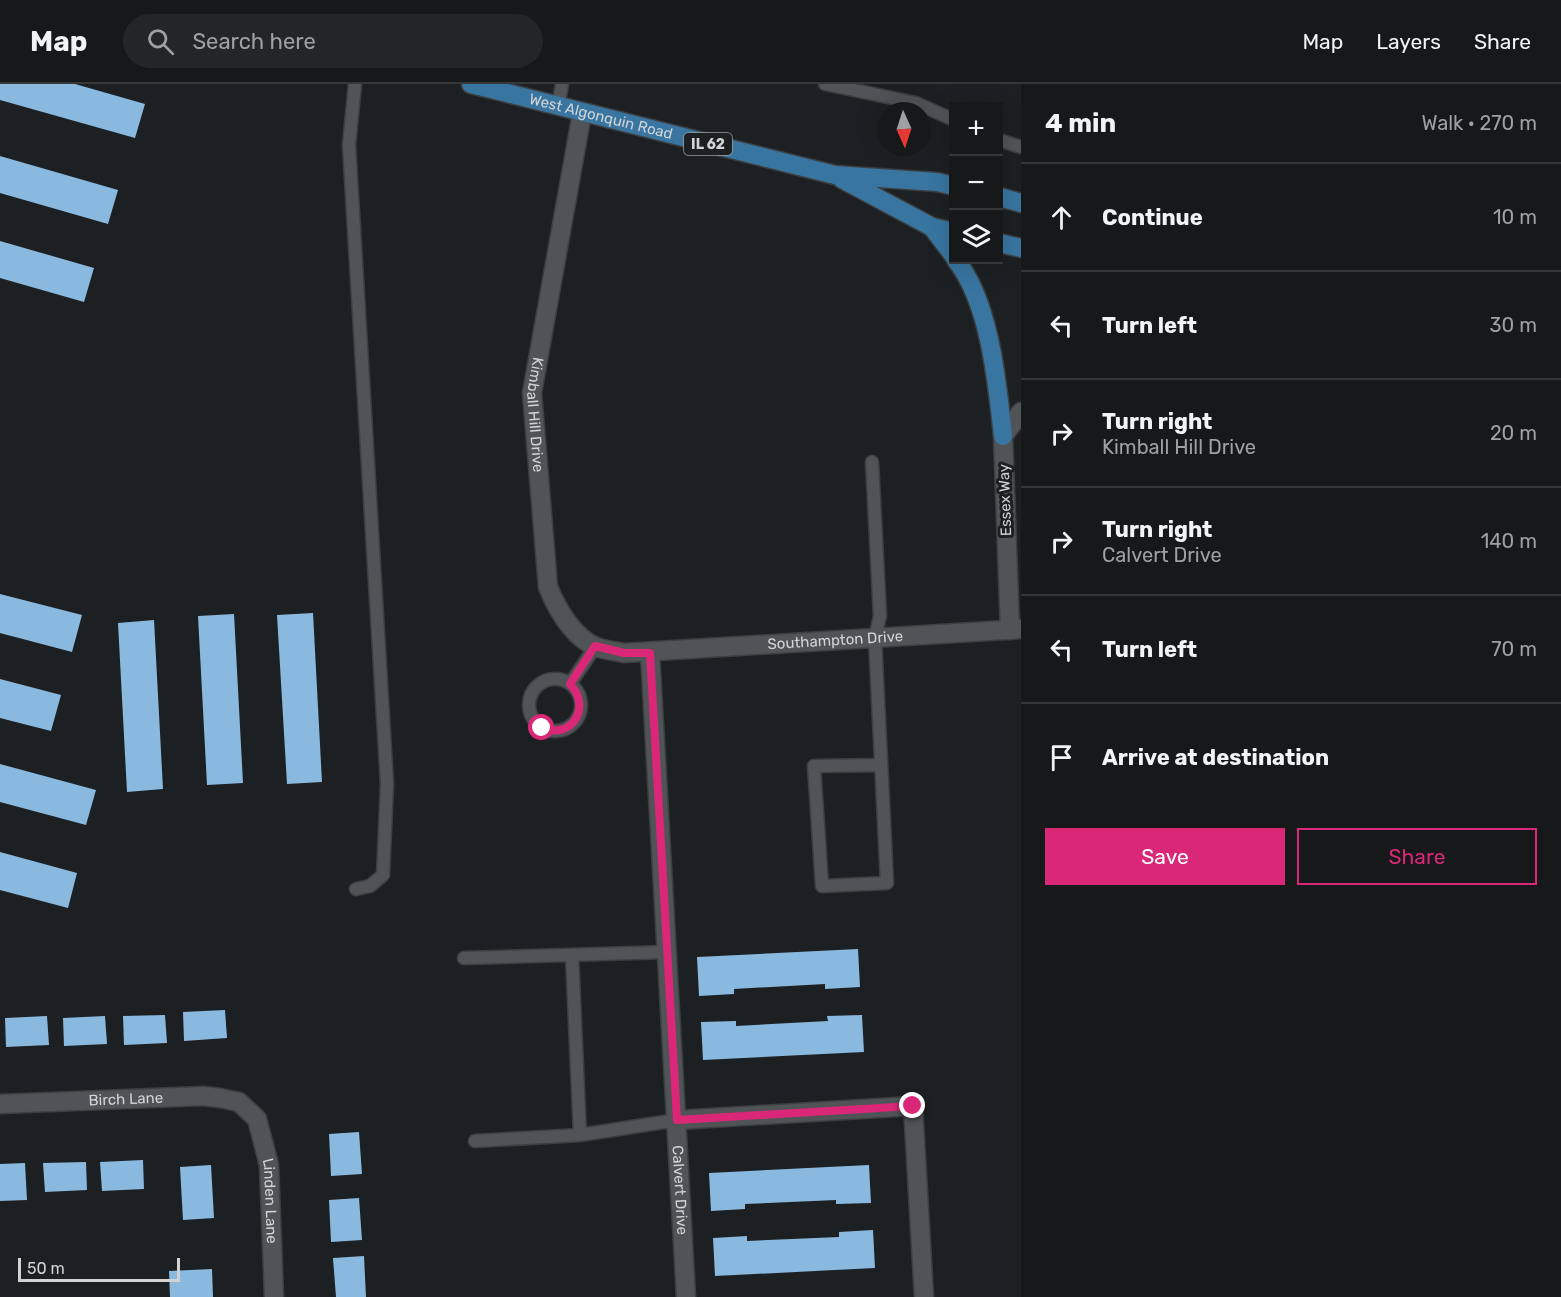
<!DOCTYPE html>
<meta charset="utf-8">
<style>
:root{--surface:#16181a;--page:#232527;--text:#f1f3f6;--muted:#9ea0a2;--line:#353739;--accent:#db2777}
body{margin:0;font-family:Rubik,sans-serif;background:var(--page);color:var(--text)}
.controls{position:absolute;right:18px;top:18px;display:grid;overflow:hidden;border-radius:0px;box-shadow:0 6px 24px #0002}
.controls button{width:54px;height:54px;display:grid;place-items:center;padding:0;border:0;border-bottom:2px solid var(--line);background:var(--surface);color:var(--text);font:30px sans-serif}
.compass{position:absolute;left:877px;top:18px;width:54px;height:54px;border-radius:50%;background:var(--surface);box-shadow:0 6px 24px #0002;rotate:177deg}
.scale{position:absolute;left:18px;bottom:15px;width:162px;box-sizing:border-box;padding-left:6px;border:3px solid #d1d3d5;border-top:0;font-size:16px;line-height:21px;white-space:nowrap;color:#d1d3d5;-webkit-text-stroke:4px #1d2022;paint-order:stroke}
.stop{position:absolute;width:18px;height:18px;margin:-14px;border:4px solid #db2777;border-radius:50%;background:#fff}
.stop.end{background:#db2777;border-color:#fff;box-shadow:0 2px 6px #0008}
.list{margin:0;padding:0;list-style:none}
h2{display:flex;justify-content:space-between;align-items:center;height:78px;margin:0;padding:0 24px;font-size:26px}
h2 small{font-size:20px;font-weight:400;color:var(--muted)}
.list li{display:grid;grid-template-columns:39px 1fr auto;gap:18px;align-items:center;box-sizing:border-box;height:108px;padding:0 24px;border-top:2px solid var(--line)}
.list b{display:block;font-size:22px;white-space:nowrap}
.list p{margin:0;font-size:20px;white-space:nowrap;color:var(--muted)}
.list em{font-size:20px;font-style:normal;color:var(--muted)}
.actions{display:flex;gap:12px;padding:18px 24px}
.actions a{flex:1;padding:14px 0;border:2px solid var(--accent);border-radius:0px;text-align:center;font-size:21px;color:var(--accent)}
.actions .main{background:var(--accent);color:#fff}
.icon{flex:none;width:33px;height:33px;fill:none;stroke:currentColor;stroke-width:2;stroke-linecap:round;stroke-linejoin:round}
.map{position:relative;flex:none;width:1021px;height:1213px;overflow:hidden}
header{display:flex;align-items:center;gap:36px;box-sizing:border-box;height:84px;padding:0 30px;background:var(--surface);border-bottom:2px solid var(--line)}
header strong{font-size:28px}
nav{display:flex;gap:33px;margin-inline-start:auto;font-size:21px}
.search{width:420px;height:54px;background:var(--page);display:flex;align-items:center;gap:15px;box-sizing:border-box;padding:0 21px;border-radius:33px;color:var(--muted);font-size:22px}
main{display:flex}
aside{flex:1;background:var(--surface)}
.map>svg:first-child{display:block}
</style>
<header>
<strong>Map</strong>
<div class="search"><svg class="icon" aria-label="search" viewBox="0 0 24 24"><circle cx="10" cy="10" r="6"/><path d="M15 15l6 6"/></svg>Search here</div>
<nav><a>Map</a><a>Layers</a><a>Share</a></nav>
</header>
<main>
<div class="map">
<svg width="1021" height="1213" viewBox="0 0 1021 1213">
<rect width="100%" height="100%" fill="#1d2022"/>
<path fill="#8ab9e0" d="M0,0H75L145,20L135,54L0,16Z
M0,72L118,106L108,140L0,109Z
M0,157L94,184L84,218L0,194Z
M0,510L82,531L72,568L0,549Z
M313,529L322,698L287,700L277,531Z
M234,530L243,699L207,701L198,532Z
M154,536L163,705L127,708L118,539Z
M0,595L61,611L51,647L0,634Z
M0,680L96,706L86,741L0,718Z
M0,768L77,789L68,824L0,806Z
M858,865L860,903L825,905V900L734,905V910L699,912L697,873Z
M225,926L227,954L184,957L183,928Z
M165,931L167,959L124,961L123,932Z
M862,931L864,968L703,976L701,938L736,937V942L828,937L827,932Z
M47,932L49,961L6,963L5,934Z
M105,932L107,960L64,962L63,934Z
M359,1048L362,1090L331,1092L329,1050Z
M143,1076L144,1105L102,1107L100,1078Z
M86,1078L87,1106L45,1108L43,1079Z
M25,1079L27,1116L0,1117V1080Z
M211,1081L214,1134L183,1136L180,1083Z
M869,1081L871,1119L836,1120V1116L745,1120V1125L711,1127L709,1089Z
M359,1114L362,1156L331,1158L329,1116Z
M873,1146L875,1184L715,1192L713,1154L747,1152V1157L839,1153V1148Z
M364,1172L366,1213H336L333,1174Z
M212,1185L213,1213H170L169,1187Z"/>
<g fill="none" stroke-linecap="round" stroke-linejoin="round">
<defs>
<path id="service" d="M355,0L349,61L387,700L383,791L370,802L356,805
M825,0L916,19L954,36
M558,23L562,0
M999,56L1021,63
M872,378L880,532L875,554L887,799L822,802L814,682L881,681
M529 621a26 26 0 1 1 52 0a26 26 0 1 1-52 0Z
M570,600L595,563
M572,871L580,1051
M464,874L667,868
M475,1057L580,1051L677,1036"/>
<g id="minor">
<path id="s1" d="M582,29L532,309L548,503C557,525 573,553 596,563C604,566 615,567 624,569L1021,545"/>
<path d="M1010,546L1003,352L1021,328"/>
<path id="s2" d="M650,569L686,1213"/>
<path id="s3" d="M0,1020L203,1012L220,1014L239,1018L257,1035L269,1081L274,1213"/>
<path d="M677,1036L913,1022L924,1213"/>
</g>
<g id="primary">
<path id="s4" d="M471,0L835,91L937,98L954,102"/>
<path d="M842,95L932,143L954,148"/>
<path d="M999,113L1021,119"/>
<path d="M932,143L954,172"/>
<path d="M999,159L1021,164"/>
<path d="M956,176C990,219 997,298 1003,352"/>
</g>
</defs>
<use href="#service" stroke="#3c3e40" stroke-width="15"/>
<use href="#minor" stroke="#3c3e40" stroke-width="21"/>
<use href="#primary" stroke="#3c3e40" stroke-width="21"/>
<use href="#service" stroke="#515457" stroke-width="12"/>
<use href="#minor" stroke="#515457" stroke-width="18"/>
<use href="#primary" stroke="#3875a0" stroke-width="18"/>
</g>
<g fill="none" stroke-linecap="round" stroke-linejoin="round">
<path stroke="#db2777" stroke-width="8" d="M542,644C572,656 592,623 570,600L595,562L624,569H650L677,1036L913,1022"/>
</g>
<g text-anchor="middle" stroke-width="6" stroke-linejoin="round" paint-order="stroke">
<rect fill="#1d2022" stroke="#9b9d9f" stroke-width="1.5" x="684" y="49" width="48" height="22" rx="4.5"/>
<g font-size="14" font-weight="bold" fill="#d1d3d5">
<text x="708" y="65">IL 62</text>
</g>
<g font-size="15" fill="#d1d3d5" stroke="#1d2022">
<text dy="5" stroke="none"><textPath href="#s4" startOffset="134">West Algonquin Road</textPath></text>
<text dy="5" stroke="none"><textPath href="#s1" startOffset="306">Kimball Hill Drive</textPath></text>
<text transform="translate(1005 416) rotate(-92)" y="5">Essex Way</text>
<text dy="5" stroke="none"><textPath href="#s1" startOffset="798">Southampton Drive</textPath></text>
<text dy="5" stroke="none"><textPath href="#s3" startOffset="126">Birch Lane</textPath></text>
<text dy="5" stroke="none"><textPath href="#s2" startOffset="538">Calvert Drive</textPath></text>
<text dy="5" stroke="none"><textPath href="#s3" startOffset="348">Linden Lane</textPath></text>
</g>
</g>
</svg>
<div class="controls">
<button>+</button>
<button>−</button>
<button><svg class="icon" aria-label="layers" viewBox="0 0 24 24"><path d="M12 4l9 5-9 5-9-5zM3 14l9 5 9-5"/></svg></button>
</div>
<svg class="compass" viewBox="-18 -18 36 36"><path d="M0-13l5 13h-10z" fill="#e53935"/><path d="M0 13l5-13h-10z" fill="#9ea0a2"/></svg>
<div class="scale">50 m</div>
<div class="stop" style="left:542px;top:644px"></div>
<div class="stop end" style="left:913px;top:1022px"></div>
</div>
<aside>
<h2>4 min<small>Walk · 270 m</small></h2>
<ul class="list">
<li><svg class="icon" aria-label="ahead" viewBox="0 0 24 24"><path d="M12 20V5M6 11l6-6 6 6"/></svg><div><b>Continue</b></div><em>10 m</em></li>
<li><svg class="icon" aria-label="left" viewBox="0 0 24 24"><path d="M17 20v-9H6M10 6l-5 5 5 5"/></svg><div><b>Turn left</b></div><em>30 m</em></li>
<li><svg class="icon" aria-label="right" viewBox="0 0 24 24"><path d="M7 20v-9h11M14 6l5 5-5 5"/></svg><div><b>Turn right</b><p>Kimball Hill Drive</p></div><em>20 m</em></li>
<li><svg class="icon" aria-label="right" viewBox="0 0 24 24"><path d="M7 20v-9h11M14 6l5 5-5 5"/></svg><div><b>Turn right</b><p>Calvert Drive</p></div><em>140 m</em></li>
<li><svg class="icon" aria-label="left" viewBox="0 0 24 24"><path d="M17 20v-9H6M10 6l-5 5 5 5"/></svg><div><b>Turn left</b></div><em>70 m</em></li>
<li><svg class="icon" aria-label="arrive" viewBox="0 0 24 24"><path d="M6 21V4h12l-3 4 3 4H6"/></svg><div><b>Arrive at destination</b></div></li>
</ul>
<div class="actions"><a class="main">Save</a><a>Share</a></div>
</aside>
</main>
